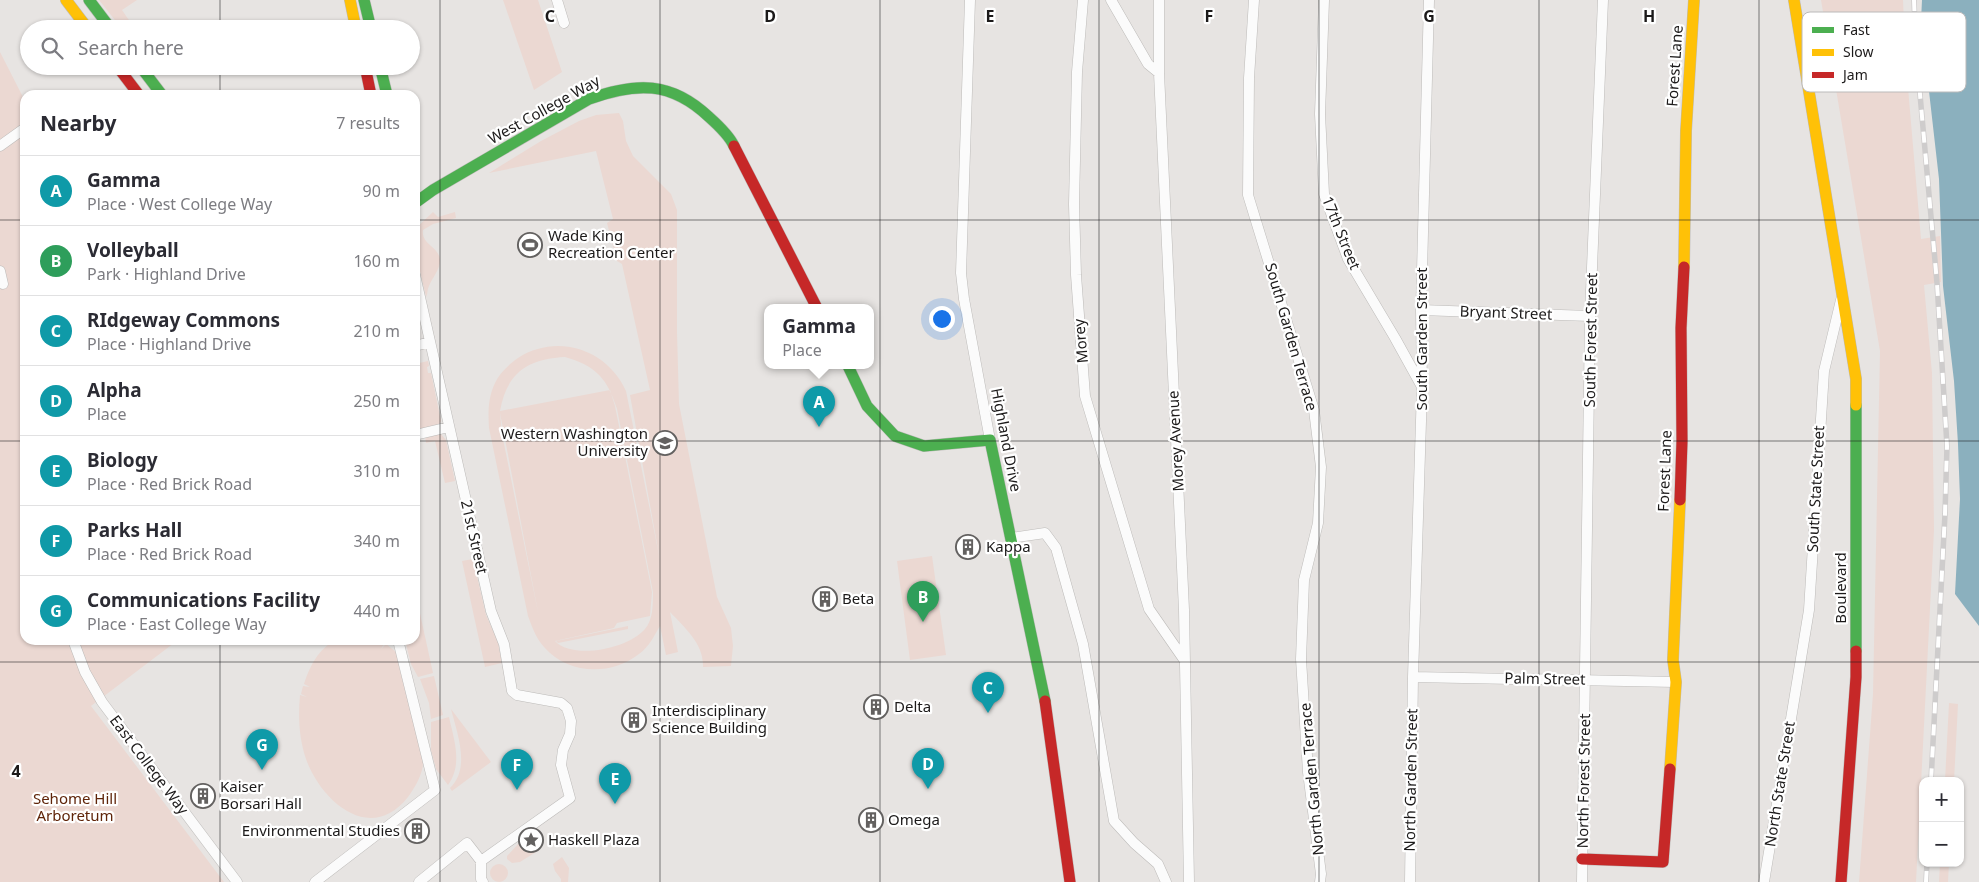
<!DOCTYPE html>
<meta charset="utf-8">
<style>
:root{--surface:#fff;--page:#f7f7f7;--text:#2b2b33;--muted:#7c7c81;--line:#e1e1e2;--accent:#111827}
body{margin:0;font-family:"Noto Sans",sans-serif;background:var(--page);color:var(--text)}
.controls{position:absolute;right:15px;bottom:15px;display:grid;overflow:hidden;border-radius:10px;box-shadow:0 1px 4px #0004}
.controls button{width:45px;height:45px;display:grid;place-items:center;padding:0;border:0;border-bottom:1px solid var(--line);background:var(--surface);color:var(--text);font:25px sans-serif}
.you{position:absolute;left:941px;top:318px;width:18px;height:18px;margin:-12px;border:4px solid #fff;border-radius:50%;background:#1a73e8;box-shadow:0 0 0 8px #1a73e833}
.badge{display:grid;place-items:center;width:32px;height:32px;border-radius:50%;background:var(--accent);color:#fff;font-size:16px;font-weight:700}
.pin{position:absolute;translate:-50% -41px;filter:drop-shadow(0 1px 2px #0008)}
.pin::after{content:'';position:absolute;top:26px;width:18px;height:15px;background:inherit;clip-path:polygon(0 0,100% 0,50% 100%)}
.popup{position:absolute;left:764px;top:304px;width:110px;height:65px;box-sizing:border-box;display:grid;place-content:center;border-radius:10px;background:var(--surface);filter:drop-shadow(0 1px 4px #0005);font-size:16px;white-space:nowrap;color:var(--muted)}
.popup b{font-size:19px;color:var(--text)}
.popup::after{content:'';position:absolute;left:50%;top:100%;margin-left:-10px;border:10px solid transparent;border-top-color:var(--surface)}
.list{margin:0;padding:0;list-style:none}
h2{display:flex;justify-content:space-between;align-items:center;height:65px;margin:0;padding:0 20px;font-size:21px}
h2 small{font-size:16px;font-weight:400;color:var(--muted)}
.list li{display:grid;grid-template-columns:32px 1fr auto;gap:15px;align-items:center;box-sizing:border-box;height:70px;padding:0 20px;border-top:1px solid var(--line)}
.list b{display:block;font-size:19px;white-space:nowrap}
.list p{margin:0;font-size:16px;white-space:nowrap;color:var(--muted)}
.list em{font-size:16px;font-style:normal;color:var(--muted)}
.icon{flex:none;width:28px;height:28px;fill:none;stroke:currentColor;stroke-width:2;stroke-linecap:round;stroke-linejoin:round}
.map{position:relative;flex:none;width:1979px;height:882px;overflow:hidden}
.search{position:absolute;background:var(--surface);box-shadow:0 1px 4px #0004;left:20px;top:20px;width:400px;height:55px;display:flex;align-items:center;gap:12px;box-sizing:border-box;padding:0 18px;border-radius:28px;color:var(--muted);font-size:19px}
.panel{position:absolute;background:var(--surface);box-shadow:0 1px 4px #0004;left:20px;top:90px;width:400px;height:555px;border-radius:15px}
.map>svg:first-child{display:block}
</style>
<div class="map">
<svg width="1979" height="882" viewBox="0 0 1979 882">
<rect width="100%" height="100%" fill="#e7e4e2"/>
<path fill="#ebd8d2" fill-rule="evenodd" d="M99,0H137L122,10L133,26L130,29H122Z
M503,0H538L562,72L534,90Z
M1821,0H1903L1904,23L1920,21L1925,64L1907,68V76L1921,239L1940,236L1941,282L1924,285L1932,373L1934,530L1916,882H1859L1873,694L1880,351Z
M0,52L25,101V640H178L91,706L224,882H0Z
M619,113L623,121L626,141L633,156L671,194L677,210V332L679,404L717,597L731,628L733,646L731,666L703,667C704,644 685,628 670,612L678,652L666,655L660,626C654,636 649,647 639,654C611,676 568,675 544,647C536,638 532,627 528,616L489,428C488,412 488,398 495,383C499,374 509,364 518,358C557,333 607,349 626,391L660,560L630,395L650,390L622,264L617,261L607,223L613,219L596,151L489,173L541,141L579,121L596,115ZM565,357C596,366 607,378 617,409L653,592C653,604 653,620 645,629C628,649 573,660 555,641L614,628L617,623L650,616L652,592L615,406L610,390L500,411C507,373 527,359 565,357ZM500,413L539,617L502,434Z
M433,212L438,217L455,212L456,218L433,224L423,230C421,245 439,246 440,260C440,270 432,278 429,286C427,290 428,293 426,297L415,250V229Z
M428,361L429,366L427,367L428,373H431L441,421L438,426L415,432V364Z
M440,433L446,440L455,481L445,483L435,441L426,443L425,436Z
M932,556L946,655L910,660L897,561Z
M473,559L486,615L498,642L502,663L485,667L462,561Z
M419,609L433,673L418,677L411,664L405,640H415V610Z
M628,626V629L558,643L556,641Z
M336,640H370L369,644L371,640H378L384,644L381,649L386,644L396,652C402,679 409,706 416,733C418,742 423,754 423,763C423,774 414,789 408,797C370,845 321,801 306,759C299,738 298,717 300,695L307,697L301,694L303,686L310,687L304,684C310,666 318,649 336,640Z
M434,676L443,715L431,719L429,703L420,679Z
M1949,703L1958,704L1954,781H1945Z
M451,709L491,762L452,791L450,788C471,768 457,733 451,709Z
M449,717C454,740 463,764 448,785L436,769L431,750V722Z
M521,841L534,843L537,847L536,852L520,862L512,863L507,859V856Z
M562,857L569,868L568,882H561V879L555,871L553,864Z
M1940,863H1949L1948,882H1939Z
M490 873a9 9 0 1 1 18 0a9 9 0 1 1-18 0Z"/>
<path fill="#8bb0be" d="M1922,0H1979V626L1955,594L1960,499L1958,444L1954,381L1943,286L1939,179L1921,21Z"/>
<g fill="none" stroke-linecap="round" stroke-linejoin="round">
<defs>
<path id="street" d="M557,0L564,23
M970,0L961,273L964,299L990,440
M1083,0L1077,72L1074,204L1076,275L1085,396L1149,609L1185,661
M1111,0L1148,64L1159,73
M1159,0V73L1184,610L1189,882
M1254,0L1249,78L1248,195L1314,410L1321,467L1318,523L1304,580L1301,659L1308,772L1321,874L1320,882
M1324,0L1320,114L1324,194L1348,259L1395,338L1421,385
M0,146L25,128
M0,271L3,284
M415,275L491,611L504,644L512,691L517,695L561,703L567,708L571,721L570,734L563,750L561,765L570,798L481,861V879L483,882
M1421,310L1590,316
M415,346L430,342
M415,435L449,427
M1011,538L1045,533L1056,548L1083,644L1114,821L1134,843L1158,864L1166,882
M73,640L85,672L102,702L237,882
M1413,677L1676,682
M315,882L435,790L398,640
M419,882L467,843L481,861
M1410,882L1413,677L1422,389L1421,310L1429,0
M1582,882L1590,316L1603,0
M1764,882L1809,610L1824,371L1841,300"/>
<path id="fast" d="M89,0L111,29
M364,0L371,29
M140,66L162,95
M380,66L387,95
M415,203L433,190L589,99C636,82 671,81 709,117C718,125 729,135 734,146
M848,366L867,406L895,436L924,446L990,440L1045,701
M1856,405V651"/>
<path id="slow" d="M66,0L88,29
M350,0L356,29
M1794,0L1856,379V405
M1684,267L1686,131L1694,0
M1670,769L1676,682L1673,660L1680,500"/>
<path id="jam" d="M117,66L139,95
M365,66L371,95
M734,146L817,308
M1680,500L1682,441L1681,328L1684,267
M1045,701L1070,882
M1582,859L1663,862L1670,769
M1841,882L1856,677V651"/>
</defs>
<use href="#street" stroke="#bdbbb9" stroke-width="11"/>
<use href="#fast" stroke="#bdbbb9" stroke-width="12"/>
<use href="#slow" stroke="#bdbbb9" stroke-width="12"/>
<use href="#jam" stroke="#bdbbb9" stroke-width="12"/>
<use href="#street" stroke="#fbfbfb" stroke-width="10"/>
<use href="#fast" stroke="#4caf50" stroke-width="11"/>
<use href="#slow" stroke="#ffc107" stroke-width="11"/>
<use href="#jam" stroke="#c62828" stroke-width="11"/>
<defs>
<path id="rail" d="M1914,0L1916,50L1937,283L1947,446L1945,514L1931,781
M1926,882L1927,863"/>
</defs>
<use href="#rail" stroke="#cecccc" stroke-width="5.5"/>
<use href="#rail" stroke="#fff" stroke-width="4" stroke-dasharray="11" stroke-linecap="butt"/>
</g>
<path fill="none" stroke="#1c1a1a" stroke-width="1" stroke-opacity="0.55" d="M220,0V29M440,0V882M660,0V882M880,0V882M1099,0V882M1319,0V882M1539,0V882M1759,0V882M220,66V95M0,220H25M415,220H1979M0,441H25M415,441H1979M220,640V882M0,662H1979"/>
<defs>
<symbol id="stadium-ring" viewBox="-11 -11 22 22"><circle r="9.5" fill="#fff" stroke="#636160" stroke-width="1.5"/><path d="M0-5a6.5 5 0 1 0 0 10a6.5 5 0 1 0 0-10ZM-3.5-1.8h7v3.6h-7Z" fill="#636160"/></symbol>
<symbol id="university-ring" viewBox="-11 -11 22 22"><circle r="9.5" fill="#fff" stroke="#636160" stroke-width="1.5"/><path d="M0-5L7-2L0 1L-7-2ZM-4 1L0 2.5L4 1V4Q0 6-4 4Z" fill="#636160"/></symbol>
<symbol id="building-ring" viewBox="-11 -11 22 22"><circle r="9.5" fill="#fff" stroke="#636160" stroke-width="1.5"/><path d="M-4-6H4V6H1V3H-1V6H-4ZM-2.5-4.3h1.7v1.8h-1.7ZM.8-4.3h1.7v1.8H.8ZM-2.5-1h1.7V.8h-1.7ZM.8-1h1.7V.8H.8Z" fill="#636160"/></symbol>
<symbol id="sight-ring" viewBox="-11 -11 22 22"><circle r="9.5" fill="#fff" stroke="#636160" stroke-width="1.5"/><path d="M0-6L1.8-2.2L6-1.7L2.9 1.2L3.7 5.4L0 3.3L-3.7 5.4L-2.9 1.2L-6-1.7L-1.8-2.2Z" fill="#636160"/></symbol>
</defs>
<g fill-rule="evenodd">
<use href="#stadium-ring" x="516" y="231" width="28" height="28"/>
<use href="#university-ring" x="651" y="429" width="28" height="28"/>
<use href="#building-ring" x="954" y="533" width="28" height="28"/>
<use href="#building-ring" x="811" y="585" width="28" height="28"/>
<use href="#building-ring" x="862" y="693" width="28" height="28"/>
<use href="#building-ring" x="620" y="706" width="28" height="28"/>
<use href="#building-ring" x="189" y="782" width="28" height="28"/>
<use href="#building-ring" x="857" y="806" width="28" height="28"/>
<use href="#building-ring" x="403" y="817" width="28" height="28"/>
<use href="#sight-ring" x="517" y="826" width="28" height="28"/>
</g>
<g text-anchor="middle" stroke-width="4.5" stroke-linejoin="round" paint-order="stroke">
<g font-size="15" fill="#1c1a1a" stroke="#fff">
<text transform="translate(1675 66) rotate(-86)" y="5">Forest Lane</text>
<text transform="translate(544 110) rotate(-29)" y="5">West College Way</text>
<text transform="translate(1341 233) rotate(68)" y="5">17th Street</text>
<text transform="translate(1506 313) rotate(2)" y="5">Bryant Street</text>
<text transform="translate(1291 337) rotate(74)" y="5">South Garden Terrace</text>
<text transform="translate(1422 339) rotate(-90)" y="5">South Garden Street</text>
<text transform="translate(1591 340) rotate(-89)" y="5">South Forest Street</text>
<text transform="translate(1081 341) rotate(-95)" y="5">Morey</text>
<text transform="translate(1006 440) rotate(79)" y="5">Highland Drive</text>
<text transform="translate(1176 441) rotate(-93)" y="5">Morey Avenue</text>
<text transform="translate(1665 471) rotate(-88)" y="5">Forest Lane</text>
<text transform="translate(1816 489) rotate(-87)" y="5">South State Street</text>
<text transform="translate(474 537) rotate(77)" y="5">21st Street</text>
<text transform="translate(1841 588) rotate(-90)" y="5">Boulevard</text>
<text transform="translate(1545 679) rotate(1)" y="5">Palm Street</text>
<text transform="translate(149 765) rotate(53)" y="5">East College Way</text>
<text transform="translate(1312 779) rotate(-95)" y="5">North Garden Terrace</text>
<text transform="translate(1411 780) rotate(-89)" y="5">North Garden Street</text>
<text transform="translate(1584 781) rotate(-89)" y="5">North Forest Street</text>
<text transform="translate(1780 784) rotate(-81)" y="5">North State Street</text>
</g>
<g font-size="15" fill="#1c1a1a" stroke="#fff" text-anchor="start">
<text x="548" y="241">Wade King<tspan x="548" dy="17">Recreation Center</tspan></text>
<text x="648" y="439" text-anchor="end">Western Washington<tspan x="648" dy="17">University</tspan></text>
<text x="986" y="552">Kappa</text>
<text x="842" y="604">Beta</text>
<text x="894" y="712">Delta</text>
<text x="652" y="716">Interdisciplinary<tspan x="652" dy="17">Science Building</tspan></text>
<text x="220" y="792">Kaiser<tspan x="220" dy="17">Borsari Hall</tspan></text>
<text x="888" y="825">Omega</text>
<text x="400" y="836" text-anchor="end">Environmental Studies</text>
<text x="548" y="845">Haskell Plaza</text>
</g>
<g font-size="15" fill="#5f2409" stroke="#fff">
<text x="75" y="804">Sehome Hill<tspan x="75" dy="17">Arboretum</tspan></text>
</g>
</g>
<rect x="1802" y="12" width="164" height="80" rx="8" fill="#fff" stroke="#bbbaba" stroke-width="1"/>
<rect x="1812" y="27" width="22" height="6" fill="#4caf50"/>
<rect x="1812" y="49" width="22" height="7" fill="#ffc107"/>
<rect x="1812" y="72" width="22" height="6" fill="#c62828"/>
<g font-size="14" fill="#1c1a1a">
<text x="1843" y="35">Fast</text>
<text x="1843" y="57">Slow</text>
<text x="1843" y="80">Jam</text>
</g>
<g font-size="16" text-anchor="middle" font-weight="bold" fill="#1c1a1a" stroke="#fff" stroke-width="4.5" stroke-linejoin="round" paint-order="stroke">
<text x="550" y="22">C</text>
<text x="770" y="22">D</text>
<text x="990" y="22">E</text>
<text x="1209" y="22">F</text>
<text x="1429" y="22">G</text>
<text x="1649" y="22">H</text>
<text x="16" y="777">4</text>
</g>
</svg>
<div class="controls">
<button>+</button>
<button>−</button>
</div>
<div class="you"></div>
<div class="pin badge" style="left:819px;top:427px;background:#0f9aa8">A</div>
<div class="popup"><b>Gamma</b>Place</div>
<div class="pin badge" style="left:923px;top:622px;background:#2e9e5b">B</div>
<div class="pin badge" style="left:988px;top:713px;background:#0f9aa8">C</div>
<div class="pin badge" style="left:928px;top:789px;background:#0f9aa8">D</div>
<div class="pin badge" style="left:615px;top:804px;background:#0f9aa8">E</div>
<div class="pin badge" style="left:517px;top:790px;background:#0f9aa8">F</div>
<div class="pin badge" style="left:262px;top:770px;background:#0f9aa8">G</div>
<div class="search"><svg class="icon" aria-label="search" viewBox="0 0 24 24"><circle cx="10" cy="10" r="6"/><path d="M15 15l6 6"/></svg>Search here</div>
<section class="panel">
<h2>Nearby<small>7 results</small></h2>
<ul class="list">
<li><span class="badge" style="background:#0f9aa8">A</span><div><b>Gamma</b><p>Place · West College Way</p></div><em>90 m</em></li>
<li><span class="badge" style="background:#2e9e5b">B</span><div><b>Volleyball</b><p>Park · Highland Drive</p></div><em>160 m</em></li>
<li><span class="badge" style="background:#0f9aa8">C</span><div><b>RIdgeway Commons</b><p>Place · Highland Drive</p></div><em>210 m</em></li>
<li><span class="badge" style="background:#0f9aa8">D</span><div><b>Alpha</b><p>Place</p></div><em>250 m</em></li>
<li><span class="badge" style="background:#0f9aa8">E</span><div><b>Biology</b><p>Place · Red Brick Road</p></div><em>310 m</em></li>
<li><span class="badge" style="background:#0f9aa8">F</span><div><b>Parks Hall</b><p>Place · Red Brick Road</p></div><em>340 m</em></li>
<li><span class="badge" style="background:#0f9aa8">G</span><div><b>Communications Facility</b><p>Place · East College Way</p></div><em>440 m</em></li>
</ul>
</section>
</div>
